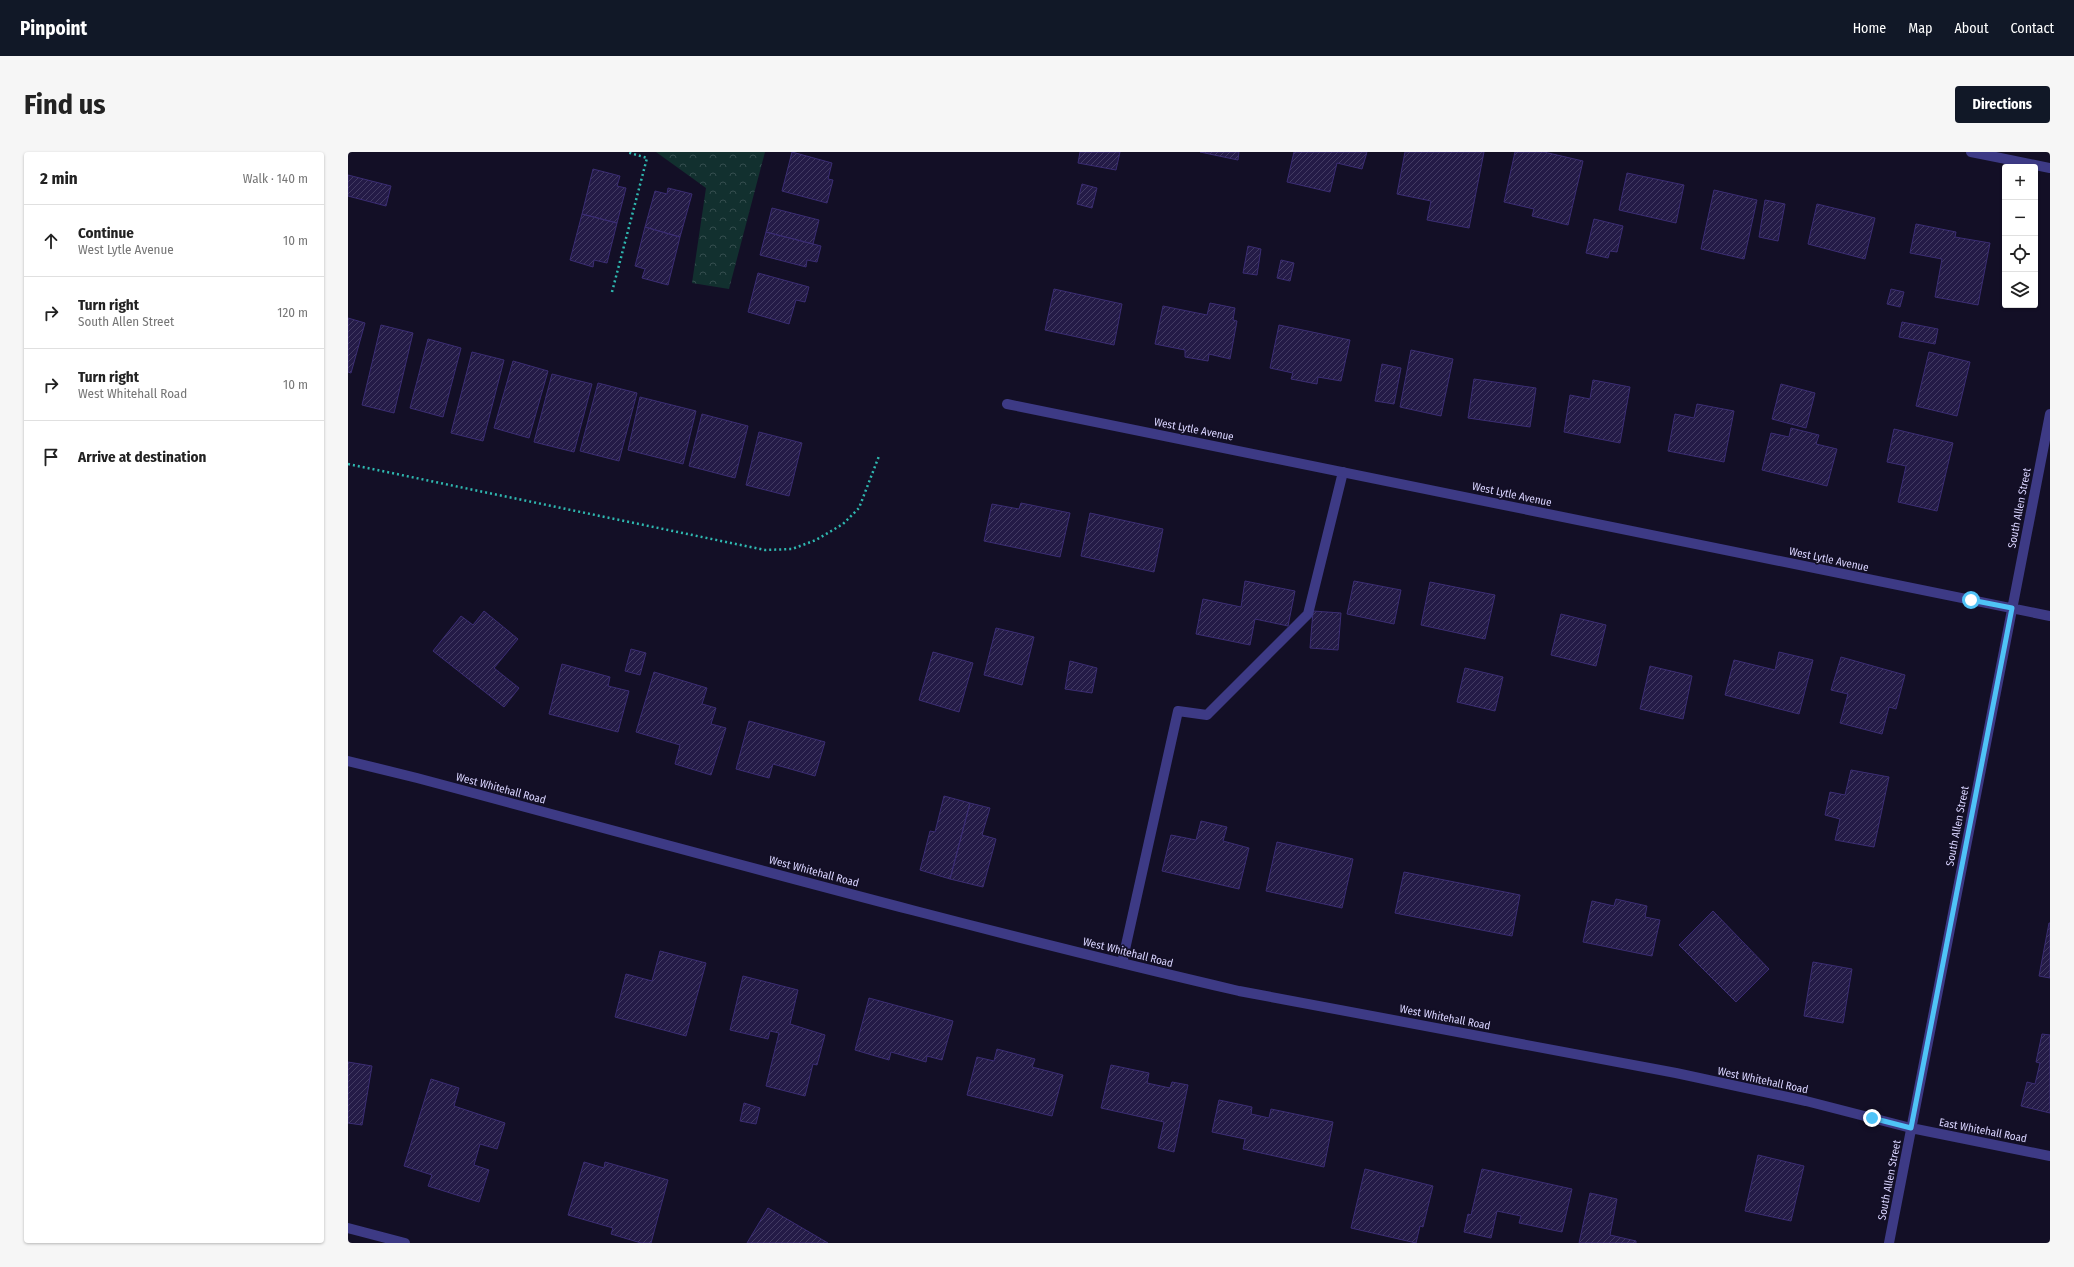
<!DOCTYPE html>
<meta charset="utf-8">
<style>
:root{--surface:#fff;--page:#f6f6f6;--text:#222;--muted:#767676;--line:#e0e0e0;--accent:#111827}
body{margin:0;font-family:"Fira Sans Condensed",sans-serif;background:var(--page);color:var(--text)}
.controls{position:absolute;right:12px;top:12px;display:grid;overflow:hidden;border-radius:4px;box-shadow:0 1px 3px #0004}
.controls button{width:36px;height:36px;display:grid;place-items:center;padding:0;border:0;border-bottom:1px solid var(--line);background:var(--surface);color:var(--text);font:20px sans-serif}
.stop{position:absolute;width:12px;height:12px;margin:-9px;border:3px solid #4fc3f7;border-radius:50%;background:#fff}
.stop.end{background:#4fc3f7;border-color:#fff;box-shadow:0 1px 4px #0008}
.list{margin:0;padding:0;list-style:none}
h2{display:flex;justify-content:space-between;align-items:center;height:52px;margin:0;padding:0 16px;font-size:17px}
h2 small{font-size:13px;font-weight:400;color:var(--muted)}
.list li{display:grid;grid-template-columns:26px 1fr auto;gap:12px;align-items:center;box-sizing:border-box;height:72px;padding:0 16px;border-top:1px solid var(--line)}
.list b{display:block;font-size:15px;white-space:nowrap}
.list p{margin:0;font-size:13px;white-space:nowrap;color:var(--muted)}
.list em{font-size:13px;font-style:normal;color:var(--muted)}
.icon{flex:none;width:22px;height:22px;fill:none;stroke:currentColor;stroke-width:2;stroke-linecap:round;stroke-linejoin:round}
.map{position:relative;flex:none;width:1702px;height:1091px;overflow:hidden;border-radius:4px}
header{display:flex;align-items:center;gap:24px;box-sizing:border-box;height:56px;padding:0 20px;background:var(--accent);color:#fff}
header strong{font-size:19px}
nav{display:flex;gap:22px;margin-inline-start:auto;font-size:14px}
.intro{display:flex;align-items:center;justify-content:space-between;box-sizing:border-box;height:96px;padding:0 24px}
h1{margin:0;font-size:28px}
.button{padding:10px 18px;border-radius:4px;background:var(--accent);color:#fff;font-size:14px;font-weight:700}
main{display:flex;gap:24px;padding:0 24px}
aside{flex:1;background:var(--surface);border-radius:4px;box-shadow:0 1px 3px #0004}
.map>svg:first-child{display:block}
</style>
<header>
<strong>Pinpoint</strong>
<nav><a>Home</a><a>Map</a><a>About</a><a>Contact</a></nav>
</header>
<div class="intro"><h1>Find us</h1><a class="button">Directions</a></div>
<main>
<aside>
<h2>2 min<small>Walk · 140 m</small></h2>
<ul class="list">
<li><svg class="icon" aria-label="ahead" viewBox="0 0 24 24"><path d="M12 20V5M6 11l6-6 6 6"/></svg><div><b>Continue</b><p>West Lytle Avenue</p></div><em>10 m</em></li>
<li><svg class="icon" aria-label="right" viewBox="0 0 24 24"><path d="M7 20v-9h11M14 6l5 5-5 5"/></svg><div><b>Turn right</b><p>South Allen Street</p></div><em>120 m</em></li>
<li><svg class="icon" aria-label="right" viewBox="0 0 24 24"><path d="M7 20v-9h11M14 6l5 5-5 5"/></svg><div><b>Turn right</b><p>West Whitehall Road</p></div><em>10 m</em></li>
<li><svg class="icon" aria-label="arrive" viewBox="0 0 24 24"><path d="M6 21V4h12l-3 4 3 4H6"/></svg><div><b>Arrive at destination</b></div></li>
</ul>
</aside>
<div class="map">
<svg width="1702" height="1091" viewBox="0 0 1702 1091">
<defs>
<pattern id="forest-crowns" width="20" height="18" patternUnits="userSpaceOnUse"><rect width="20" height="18" fill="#12302f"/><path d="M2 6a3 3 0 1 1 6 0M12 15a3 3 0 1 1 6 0" fill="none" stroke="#344d4e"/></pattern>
<pattern id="building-hatch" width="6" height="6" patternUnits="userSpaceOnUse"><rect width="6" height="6" fill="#241b47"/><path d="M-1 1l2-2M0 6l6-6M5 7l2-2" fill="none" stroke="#433b63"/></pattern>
</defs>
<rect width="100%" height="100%" fill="#130f26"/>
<path fill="url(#forest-crowns)" d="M308,0H417L381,137L344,131L358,36Z"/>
<path fill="url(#building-hatch)" stroke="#3b2d73" d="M444,0L484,11L480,27L485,28L479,51L434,39Z
M732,0H772L768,18L730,11Z
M852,0H891L890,8Z
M946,0H1019L1014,17L989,11L982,40L939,30Z
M1057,0H1136L1121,76L1079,68L1083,49L1049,42Z
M1167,0H1196L1235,9L1220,73L1184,64L1186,57L1156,50Z
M245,17L272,24L269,34L278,36L269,71L234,62Z
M1279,21L1336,33L1328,71L1271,58Z
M0,23L43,34L38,54L0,44Z
M734,32L749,36L744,56L729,52Z
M320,36L344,42L332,85L297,75L307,39L319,42Z
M1366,38L1409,48L1396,107L1353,97Z
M1417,48L1437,52L1430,89L1411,85Z
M1469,52L1527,66L1517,107L1460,92Z
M424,56L471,68L465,92L418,80Z
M234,62L269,71L259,111L246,108L245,115L222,108Z
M1246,67L1275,74L1269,100L1262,99L1260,106L1238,101Z
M1568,72L1608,80L1607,85L1642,91L1630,153L1587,145L1594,107L1562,101Z
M297,75L332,85L320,133L294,126L297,117L287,114Z
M418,80L473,94L469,110L459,108L458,115L412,103Z
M900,94L913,97L909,123L895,121Z
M933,108L946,111L942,129L929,126Z
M410,121L461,135L457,150L448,148L441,172L400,160Z
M706,137L774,152L766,193L697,178Z
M1543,137L1556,140L1552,155L1539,152Z
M862,151L887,156L885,168L889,169L882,207L861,202L860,209L837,205V198L807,192L815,154L859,163Z
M0,166L17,171L3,221L0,220Z
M1554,170L1590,177L1587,192L1551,185Z
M33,173L65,181L46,261L14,253Z
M931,173L1002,188L993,229L970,225L969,232L943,227L945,221L922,216Z
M80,187L113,196L95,265L62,256Z
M1063,198L1105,207L1093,264L1052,255Z
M124,200L156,208L135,289L103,281Z
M1581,200L1622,210L1609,264L1568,254Z
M165,209L200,219L181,286L146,276Z
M1034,212L1053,216L1046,252L1027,249Z
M204,222L244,232L226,300L186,290Z
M1126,227L1188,236L1182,275L1120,266Z
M1245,228L1282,235L1272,291L1216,280L1222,243L1242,247Z
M250,231L289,241L271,309L232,299Z
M1433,232L1467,241L1458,276L1424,267Z
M292,245L348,259L335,312L280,298Z
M1349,252L1386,259L1376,310L1320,299L1327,262L1346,266Z
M354,262L400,274L387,326L341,314Z
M1443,276L1471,283L1468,292L1489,297L1479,334L1414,318L1423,281L1441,285Z
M1546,277L1605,291L1589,359L1550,350L1558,314L1539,310Z
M411,280L454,291L441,344L398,333Z
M673,351L722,361L712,405L636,389L644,352L671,357Z
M742,361L815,377L806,420L733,404Z
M897,429L947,439L940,474L907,467L902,493L848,482L855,447L893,455Z
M1006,429L1053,438L1046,472L999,462Z
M1082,430L1147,443L1137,487L1073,473Z
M136,459L170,487L146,516L171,536L156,555L85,499L113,464L125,473Z
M965,459L993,461L990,498L962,496Z
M1213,462L1258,473L1248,514L1203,503Z
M648,476L686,485L674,533L636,523Z
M283,497L298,501L292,523L277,519Z
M585,500L625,511L611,560L571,548Z
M1431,500L1465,508L1451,562L1377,543L1386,508L1427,518Z
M1493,505L1557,523L1548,557L1541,555L1534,582L1492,571L1500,542L1483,538Z
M722,509L749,516L744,541L717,537Z
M214,512L262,525L260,534L281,539L270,580L201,562Z
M1302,514L1344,524L1335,567L1292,557Z
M1117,516L1155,525L1147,559L1109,550Z
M306,520L359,536L354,552L368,556L363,572L378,576L363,623L327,612L332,593L288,580Z
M401,569L477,590L467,624L425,612L421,626L388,617Z
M1503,618L1541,625L1526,695L1487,688L1492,667L1477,663L1482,640L1497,643Z
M596,644L622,651L602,727L572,718L582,679L587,680Z
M622,651L642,656L634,683L648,687L635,735L602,727Z
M853,669L879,675L875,689L901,696L891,737L814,719L823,683L848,688Z
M929,690L1005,707L994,756L918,739Z
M1056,720L1172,743L1164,784L1047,761Z
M1268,747L1299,754L1297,765L1312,768L1304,804L1235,790L1244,749L1266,754Z
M1365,759L1421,817L1388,850L1331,793Z
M1701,771H1702V826L1691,824Z
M312,799L358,811L338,884L267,865L278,822L304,829Z
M1465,810L1504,817L1495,871L1456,864Z
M395,824L450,838L442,872L477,883L469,913L465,912L457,944L418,934L431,881L422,879L420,887L382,878Z
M521,846L605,869L594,908L579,904L578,910L543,900L541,908L507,898Z
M1694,882L1702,883V961L1673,954L1679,930L1687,932L1692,911L1688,910Z
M649,897L687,907L684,915L715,923L704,964L619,943L629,905L646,909Z
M0,910L24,914L14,973L0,971Z
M763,913L801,921L799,931L822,936L824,930L840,933L826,1000L810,996L816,970L753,956Z
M83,927L111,936L106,954L157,971L149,997L132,992L126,1013L141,1018L131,1050L80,1034L84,1023L56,1014Z
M871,948L904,955L903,962L921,966L923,957L985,970L976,1015L895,997L897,987L864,980Z
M396,951L412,956L408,972L392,969Z
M1410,1003L1456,1014L1443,1069L1397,1059Z
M236,1010L256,1016L257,1010L320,1028L303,1091H293L263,1082L265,1076L220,1063Z
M1017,1017L1085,1034L1075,1075L1072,1074L1068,1091L1003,1076Z
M1134,1017L1224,1037L1214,1080L1171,1071L1173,1064L1149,1059L1143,1086L1116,1080L1120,1062L1123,1063Z
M1242,1041L1269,1047L1262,1083L1288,1089V1091H1231Z
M420,1056L480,1091H399Z"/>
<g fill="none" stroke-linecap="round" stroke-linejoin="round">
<path stroke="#2fb8b0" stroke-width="2.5" stroke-dasharray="2 3" stroke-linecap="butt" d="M264,140L299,6L279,0
M0,312L417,398L444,397L468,388L495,372L511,356L531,304"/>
<path stroke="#3d3a85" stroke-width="10" d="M774,811L830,559L859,563L960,462L995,320"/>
<path stroke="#3d3a85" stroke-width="10" d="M1623,0L1702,16
M659,252L1702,464
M0,609L69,626C343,699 615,775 891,839L1328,921L1458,949L1563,976L1702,1004
M0,1076L57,1091
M1541,1091L1702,262"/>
</g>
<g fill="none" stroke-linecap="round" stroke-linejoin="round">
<path stroke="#4fc3f7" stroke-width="5" d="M1524,966L1563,976L1664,456L1623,448"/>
</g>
<g text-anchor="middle" stroke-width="3.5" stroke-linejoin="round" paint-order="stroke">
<g font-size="11" fill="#d9d4ff" stroke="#130f26">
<text transform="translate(846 277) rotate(11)" y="4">West Lytle Avenue</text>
<text transform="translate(1164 342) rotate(12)" y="4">West Lytle Avenue</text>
<text transform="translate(1671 356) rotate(-79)" y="4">South Allen Street</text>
<text transform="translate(1481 407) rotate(12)" y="4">West Lytle Avenue</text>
<text transform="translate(153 636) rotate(15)" y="4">West Whitehall Road</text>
<text transform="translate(1609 674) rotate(-79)" y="4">South Allen Street</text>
<text transform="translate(466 719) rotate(15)" y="4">West Whitehall Road</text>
<text transform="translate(780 800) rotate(14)" y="4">West Whitehall Road</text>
<text transform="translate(1097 865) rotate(11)" y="4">West Whitehall Road</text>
<text transform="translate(1415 928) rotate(12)" y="4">West Whitehall Road</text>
<text transform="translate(1635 978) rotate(11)" y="4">East Whitehall Road</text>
<text transform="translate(1541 1028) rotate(-79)" y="4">South Allen Street</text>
</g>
</g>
</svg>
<div class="controls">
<button>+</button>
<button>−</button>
<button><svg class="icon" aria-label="locate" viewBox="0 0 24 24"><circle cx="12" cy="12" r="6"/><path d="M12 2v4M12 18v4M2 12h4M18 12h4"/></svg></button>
<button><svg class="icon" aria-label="layers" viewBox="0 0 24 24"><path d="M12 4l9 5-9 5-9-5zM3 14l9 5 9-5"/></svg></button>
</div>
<div class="stop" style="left:1623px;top:448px"></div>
<div class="stop end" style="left:1524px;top:966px"></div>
</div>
</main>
